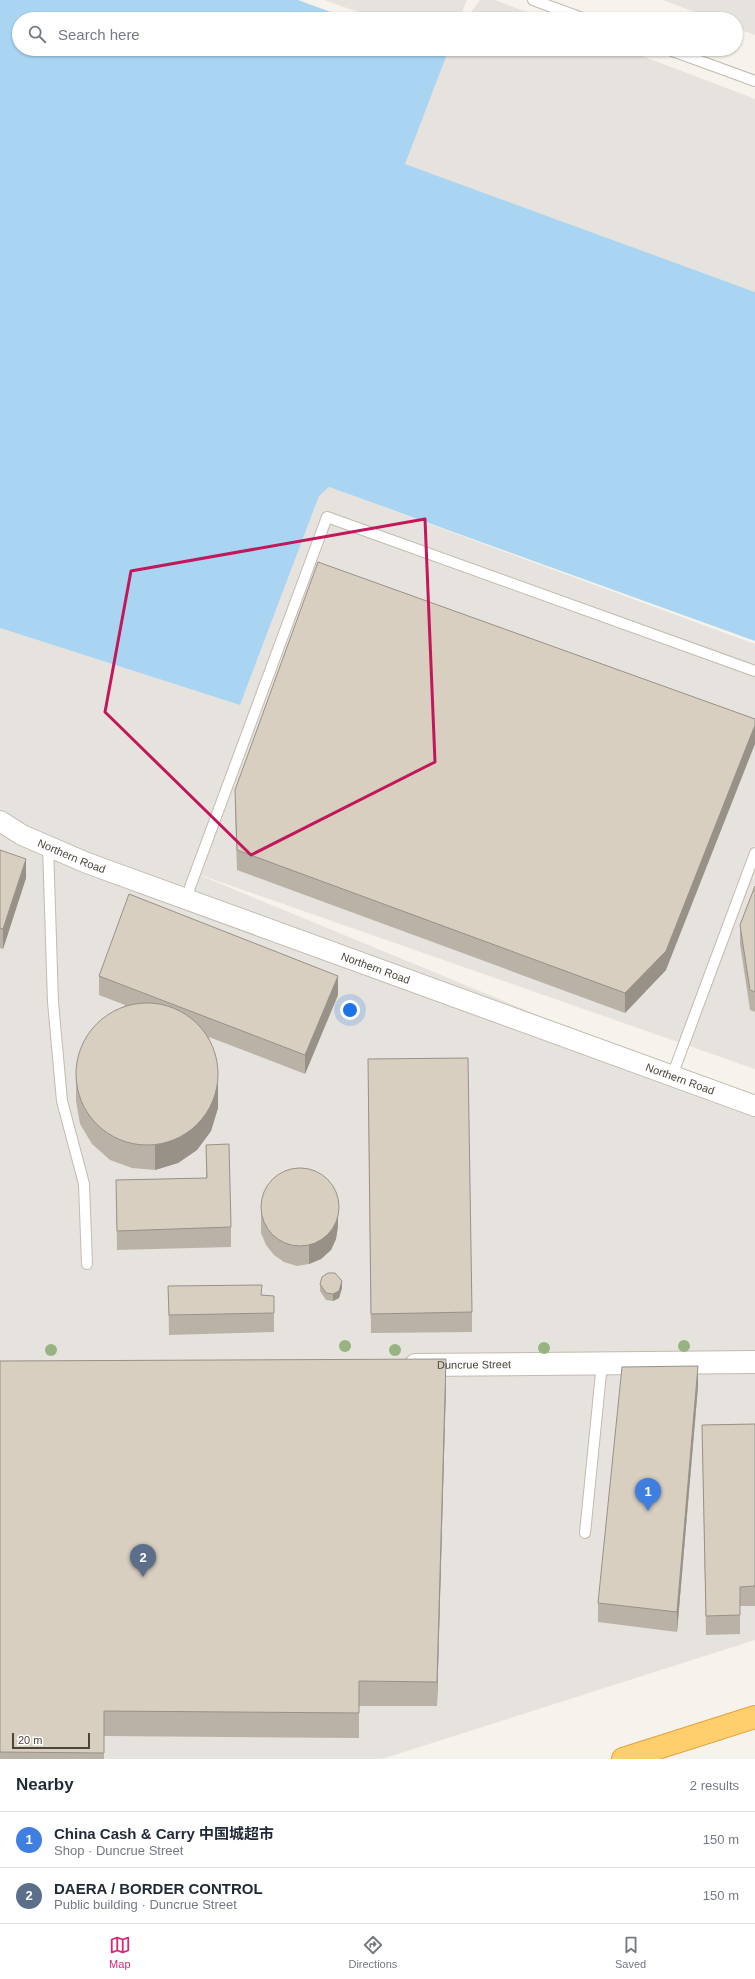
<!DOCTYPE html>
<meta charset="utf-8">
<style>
:root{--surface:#fff;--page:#f2f2f3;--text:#1f2937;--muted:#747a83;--line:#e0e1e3;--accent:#db2777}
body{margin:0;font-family:Arial,"Noto Sans SC",sans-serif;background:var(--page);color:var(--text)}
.scale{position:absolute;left:12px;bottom:10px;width:78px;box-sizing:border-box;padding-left:4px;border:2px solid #4b4439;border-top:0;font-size:11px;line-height:14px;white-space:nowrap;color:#4b4439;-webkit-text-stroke:3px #fff;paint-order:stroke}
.you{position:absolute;left:350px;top:1010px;width:14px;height:14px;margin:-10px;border:3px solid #fff;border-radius:50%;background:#1a73e8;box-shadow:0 0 0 6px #1a73e833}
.badge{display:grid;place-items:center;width:26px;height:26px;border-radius:50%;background:var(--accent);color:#fff;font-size:13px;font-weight:700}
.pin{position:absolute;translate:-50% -33px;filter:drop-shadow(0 1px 2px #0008)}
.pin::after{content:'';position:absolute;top:21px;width:14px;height:12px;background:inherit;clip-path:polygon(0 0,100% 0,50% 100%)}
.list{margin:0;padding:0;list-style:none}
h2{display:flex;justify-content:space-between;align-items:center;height:52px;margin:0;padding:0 16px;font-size:17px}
h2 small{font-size:13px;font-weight:400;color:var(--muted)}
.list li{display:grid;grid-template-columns:26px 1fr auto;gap:12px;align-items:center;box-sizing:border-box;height:56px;padding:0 16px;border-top:1px solid var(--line)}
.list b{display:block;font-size:15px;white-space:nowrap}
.list p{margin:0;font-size:13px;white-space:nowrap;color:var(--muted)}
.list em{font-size:13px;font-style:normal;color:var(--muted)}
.icon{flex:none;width:22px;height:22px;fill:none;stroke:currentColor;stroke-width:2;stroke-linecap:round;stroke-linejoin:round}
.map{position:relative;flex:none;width:755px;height:1759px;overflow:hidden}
.search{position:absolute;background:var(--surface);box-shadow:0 1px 3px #0004;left:12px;right:12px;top:12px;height:44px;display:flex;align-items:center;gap:10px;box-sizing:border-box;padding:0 14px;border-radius:22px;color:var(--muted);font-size:15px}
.sheet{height:164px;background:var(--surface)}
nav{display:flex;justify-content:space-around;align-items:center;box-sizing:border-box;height:56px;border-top:1px solid var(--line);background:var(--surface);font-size:11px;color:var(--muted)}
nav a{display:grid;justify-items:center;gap:2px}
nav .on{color:var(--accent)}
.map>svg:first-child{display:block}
</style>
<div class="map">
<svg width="755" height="1759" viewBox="0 0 755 1759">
<rect width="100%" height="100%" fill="#f6f3ec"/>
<path fill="#e6e2dd" d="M324,0H467L459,19H378Z
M480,0H495L545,19H466Z
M663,0H755V35L736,28V19H713Z
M449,49H624L755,99V292L404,164Z
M329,487L755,644V1069L192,872L755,1105V1640L382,1759H0V628L240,705L319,496Z"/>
<path fill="#a9d4f2" d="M0,0H298L350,19H19V49H449L405,164L755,292V641L329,487L319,496L240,705L0,628Z"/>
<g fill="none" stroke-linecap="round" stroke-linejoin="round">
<defs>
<path id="service" d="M533,0L585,19
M667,49L755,81
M48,846L53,1002L62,1101L84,1184L87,1264
M186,898L327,517L755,671
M672,1076L755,853
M585,1533L602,1363"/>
<g id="minor">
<path id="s1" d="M0,821L22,835L87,863L755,1106"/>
</g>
<g id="tertiary">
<path id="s2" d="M416,1365L755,1362"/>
</g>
<path id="motorway" d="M623,1759L755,1717"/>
</defs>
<use href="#service" stroke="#c2bbae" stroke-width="12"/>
<use href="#minor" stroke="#c2bbae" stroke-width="22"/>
<use href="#tertiary" stroke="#c2bbae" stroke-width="24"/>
<use href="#motorway" stroke="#e0a43c" stroke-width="24"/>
<use href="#service" stroke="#fff" stroke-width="10"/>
<use href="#minor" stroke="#fff" stroke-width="20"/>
<use href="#tertiary" stroke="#fff" stroke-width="22"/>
<use href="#motorway" stroke="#ffcf6e" stroke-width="22"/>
</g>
<g fill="#97b381">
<circle cx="345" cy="1346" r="6"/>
<circle cx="684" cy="1346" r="6"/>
<circle cx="544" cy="1348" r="6"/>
<circle cx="51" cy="1350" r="6"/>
<circle cx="395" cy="1350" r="6"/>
</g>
<path fill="#bab2a6" d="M235,790L666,970L625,1013L237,870L235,809Z
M0,850L26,878L3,949L0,948Z
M755,886V1012L750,1010L740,944V925Z
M99,976L338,995L305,1074L209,1037L218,1108L211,1131L197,1150L178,1163L155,1170L132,1168L110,1160L92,1144L80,1124L76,1101V1076L125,1005L99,995Z
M368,1078L472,1312V1332L371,1333Z
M206,1145L231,1227V1247L117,1250L116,1180L206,1178Z
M261,1201L338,1226L336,1239L331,1250L321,1259L309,1264L297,1266L284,1262L274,1255L266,1245L261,1233Z
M320,1284L342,1288L339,1298L333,1301L326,1300L320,1291Z
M168,1286L274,1296V1332L169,1335Z
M0,1361L446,1384L437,1706H359V1738L104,1736V1759H0Z
M698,1386L677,1632L598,1622V1603Z
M755,1424V1606H740V1634L706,1635L702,1425Z"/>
<path fill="#979187" d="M755,725V744L666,970L625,1013V993Z
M26,859V878L3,949V929Z
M338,976V995L305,1074V1055Z
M218,1084V1108L211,1131L197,1150L178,1163L155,1170V1145Z
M338,1207V1226L336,1239L331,1250L321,1259L309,1264V1245Z
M342,1281V1288L339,1298L333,1301V1294Z
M446,1359V1384L437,1706V1682Z
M698,1366V1386L677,1632V1612Z"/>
<path fill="#d8cfc1" stroke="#979187" d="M318,562L755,719V725L666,951L625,993L237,850L235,790Z
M0,850L26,859L3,929L0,928Z
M755,886V992L750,990L740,925Z
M129,894L338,976L305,1055L99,976Z
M76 1074a71 71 0 1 1 142 0a71 71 0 1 1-142 0Z
M468,1058L472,1312L371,1314L368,1059Z
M229,1144L231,1227L117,1231L116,1180L207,1178L206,1145Z
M261 1207a39 39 0 1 1 78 0a39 39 0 1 1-78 0Z
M328,1273H335L342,1281L339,1291L333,1294L326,1293L320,1284L322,1277Z
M262,1285L261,1295L274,1296V1313L169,1315L168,1286Z
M446,1359L437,1682L359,1681V1713L104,1711V1753L0,1752V1361Z
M698,1366L677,1612L598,1603L622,1367Z
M755,1424V1586L740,1587V1615L706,1616L702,1425Z"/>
<path fill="none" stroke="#c2185b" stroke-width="3" stroke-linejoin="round" d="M425,519L435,762L251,855L105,712L131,571Z"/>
<g text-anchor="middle" stroke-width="3" stroke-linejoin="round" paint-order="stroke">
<g font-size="11" fill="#4b4439" stroke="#fff">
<text dy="4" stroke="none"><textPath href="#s1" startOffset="80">Northern Road</textPath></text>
<text dy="4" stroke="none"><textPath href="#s1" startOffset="404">Northern Road</textPath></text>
<text dy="4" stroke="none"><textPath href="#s1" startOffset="728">Northern Road</textPath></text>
<text dy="4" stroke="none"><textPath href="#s2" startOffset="58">Duncrue Street</textPath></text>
</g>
</g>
</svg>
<div class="scale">20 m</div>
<div class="you"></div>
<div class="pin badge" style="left:648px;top:1511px;background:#3f7fe0">1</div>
<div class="pin badge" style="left:143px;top:1577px;background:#5c6f8a">2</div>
<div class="search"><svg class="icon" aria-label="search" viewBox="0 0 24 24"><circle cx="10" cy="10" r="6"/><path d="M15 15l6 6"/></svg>Search here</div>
</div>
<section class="sheet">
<h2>Nearby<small>2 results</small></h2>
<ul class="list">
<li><span class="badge" style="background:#3f7fe0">1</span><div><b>China Cash &amp; Carry 中国城超市</b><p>Shop · Duncrue Street</p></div><em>150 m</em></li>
<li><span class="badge" style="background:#5c6f8a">2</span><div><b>DAERA / BORDER CONTROL</b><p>Public building · Duncrue Street</p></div><em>150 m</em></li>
</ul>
</section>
<nav>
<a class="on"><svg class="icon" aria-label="map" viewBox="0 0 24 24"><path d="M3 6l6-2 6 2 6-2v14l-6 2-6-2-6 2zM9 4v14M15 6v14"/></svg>Map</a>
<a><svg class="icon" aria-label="directions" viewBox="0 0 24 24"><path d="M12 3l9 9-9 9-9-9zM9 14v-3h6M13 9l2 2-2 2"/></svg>Directions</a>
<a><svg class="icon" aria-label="saved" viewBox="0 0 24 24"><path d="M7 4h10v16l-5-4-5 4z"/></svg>Saved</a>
</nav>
